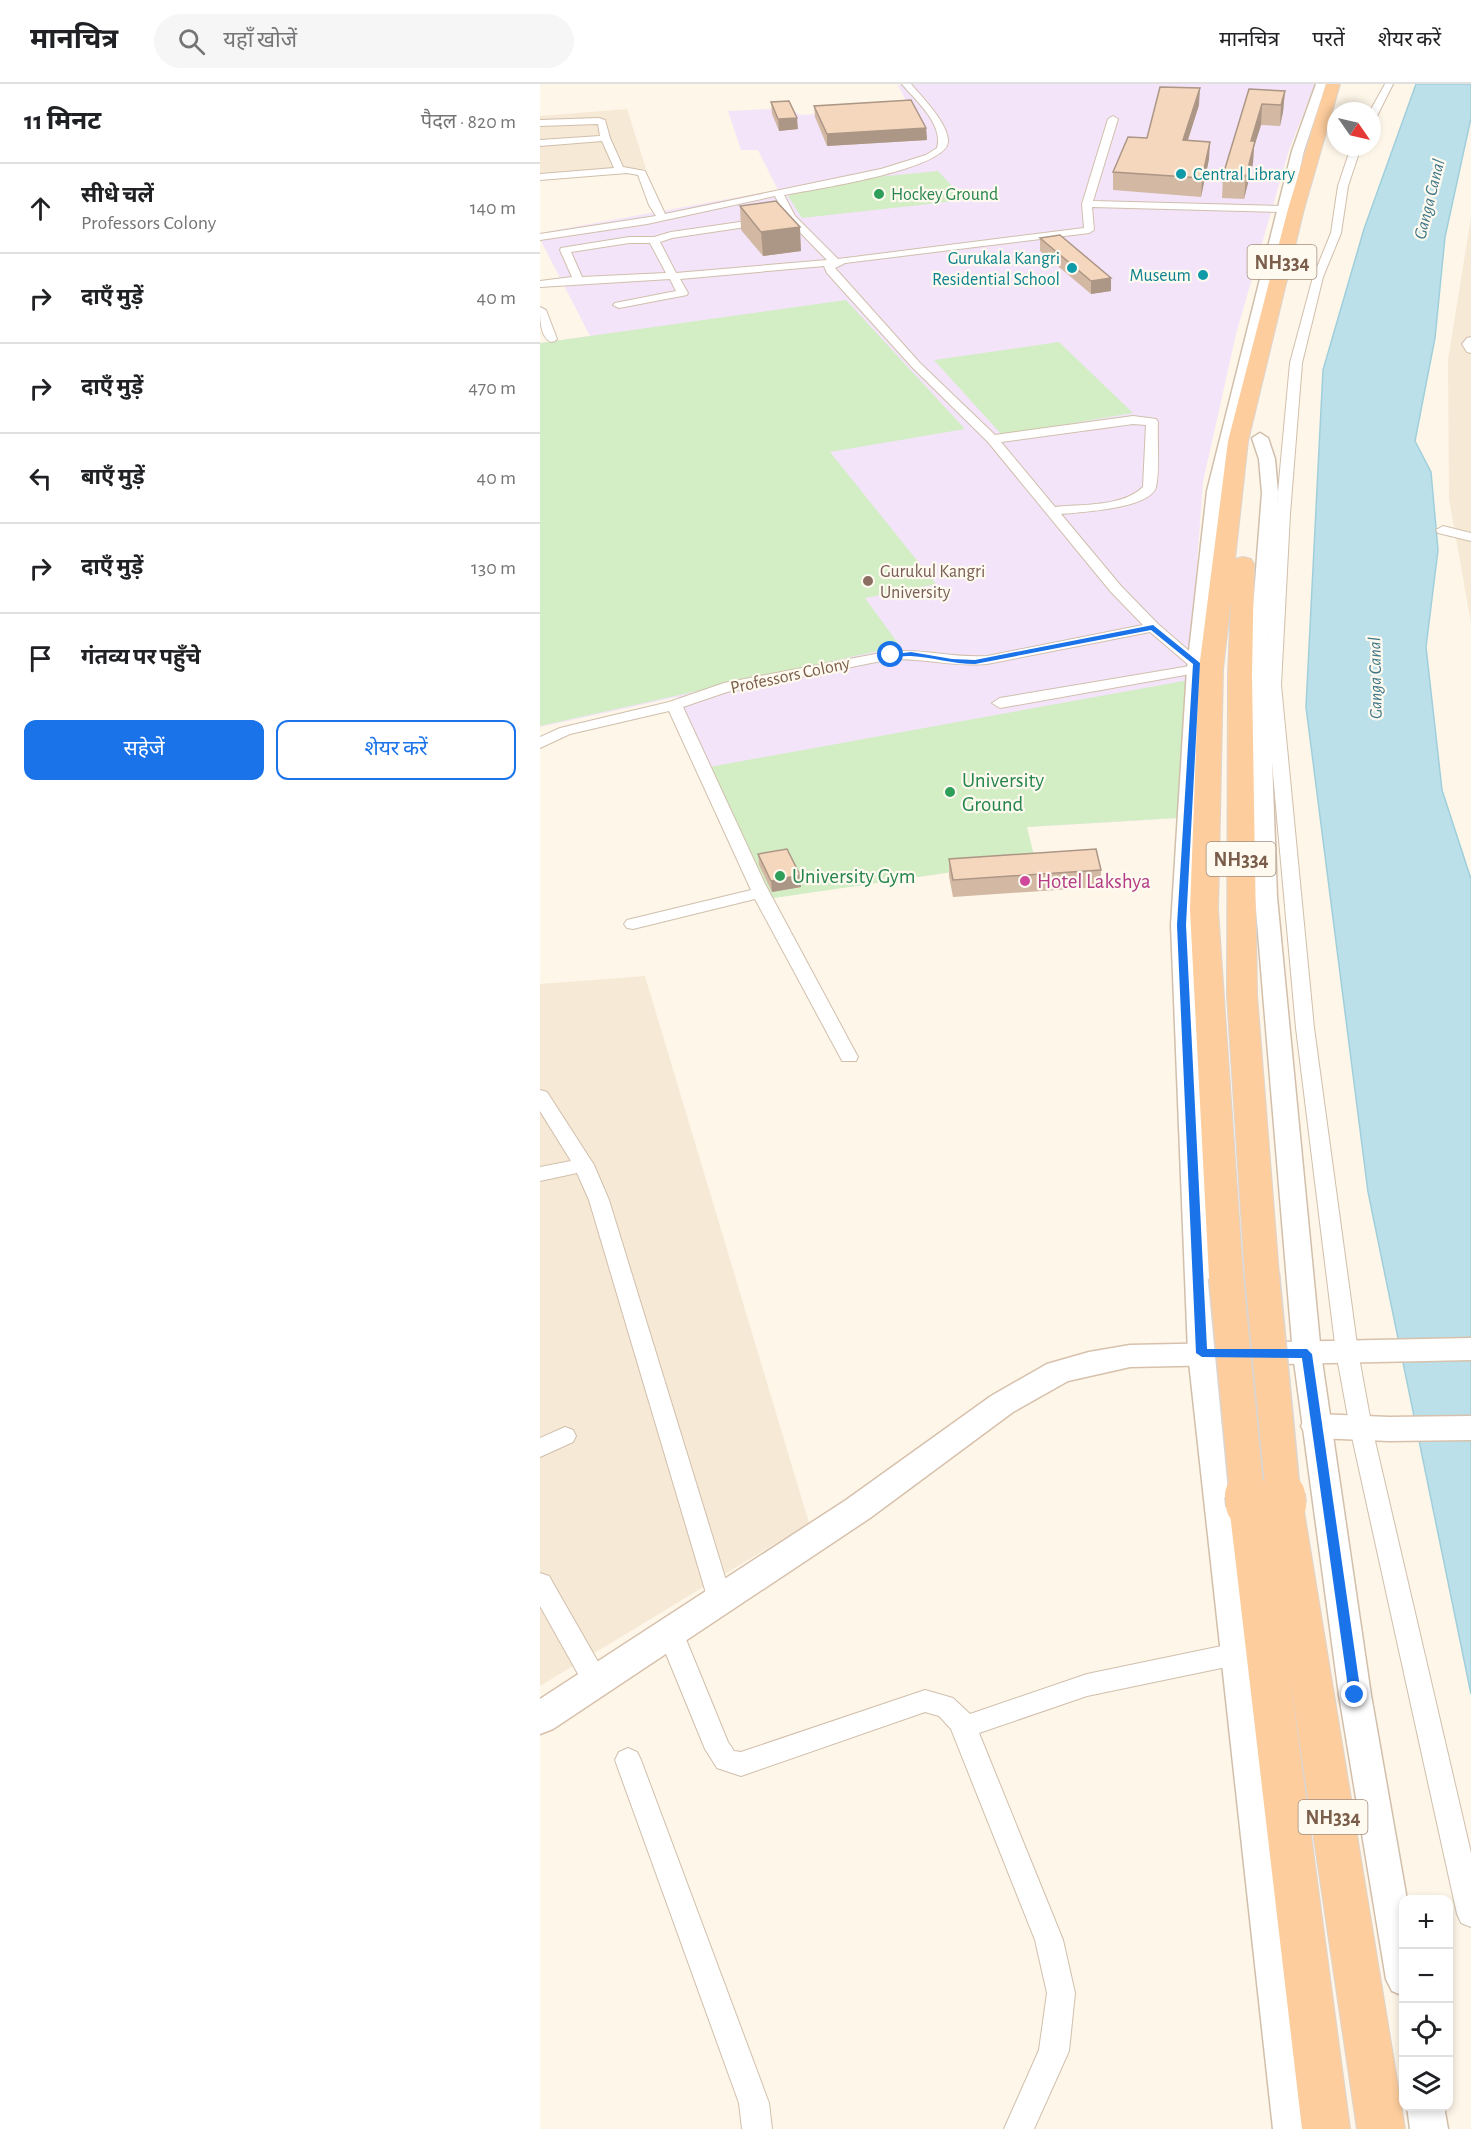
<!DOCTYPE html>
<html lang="hi">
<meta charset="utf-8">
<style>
:root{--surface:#fff;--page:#f6f6f6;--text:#202124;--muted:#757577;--line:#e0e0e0;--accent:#1a73e8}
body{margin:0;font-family:"Alegreya Sans","Noto Sans Devanagari",sans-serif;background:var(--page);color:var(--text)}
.controls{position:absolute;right:18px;bottom:18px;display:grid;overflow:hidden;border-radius:12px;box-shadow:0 3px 9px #0003}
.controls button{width:54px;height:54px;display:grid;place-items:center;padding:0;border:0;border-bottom:2px solid var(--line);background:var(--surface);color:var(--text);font:30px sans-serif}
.compass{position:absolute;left:787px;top:18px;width:54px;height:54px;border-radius:50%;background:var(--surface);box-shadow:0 3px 9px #0003;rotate:124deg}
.stop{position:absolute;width:18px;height:18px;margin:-14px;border:4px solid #1a73e8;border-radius:50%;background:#fff}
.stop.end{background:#1a73e8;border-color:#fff;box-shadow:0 2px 6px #0008}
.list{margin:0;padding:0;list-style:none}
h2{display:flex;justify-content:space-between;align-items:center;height:78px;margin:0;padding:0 24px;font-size:26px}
h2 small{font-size:20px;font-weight:400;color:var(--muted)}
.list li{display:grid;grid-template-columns:39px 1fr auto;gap:18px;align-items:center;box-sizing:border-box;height:90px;padding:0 24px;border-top:2px solid var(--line)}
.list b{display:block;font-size:22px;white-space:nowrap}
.list p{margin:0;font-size:20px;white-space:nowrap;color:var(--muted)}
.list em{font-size:20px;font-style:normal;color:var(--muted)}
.actions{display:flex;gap:12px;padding:18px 24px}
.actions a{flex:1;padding:14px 0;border:2px solid var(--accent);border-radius:12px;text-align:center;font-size:21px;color:var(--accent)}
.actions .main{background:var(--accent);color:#fff}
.icon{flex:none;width:33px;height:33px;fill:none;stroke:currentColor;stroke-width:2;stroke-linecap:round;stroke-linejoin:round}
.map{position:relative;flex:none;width:931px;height:2045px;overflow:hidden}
header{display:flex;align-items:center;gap:36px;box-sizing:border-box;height:84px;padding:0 30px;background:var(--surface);border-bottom:2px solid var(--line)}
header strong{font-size:28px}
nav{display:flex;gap:33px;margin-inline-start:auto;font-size:21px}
.search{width:420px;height:54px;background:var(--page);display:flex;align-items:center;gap:15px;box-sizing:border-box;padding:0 21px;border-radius:33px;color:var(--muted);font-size:22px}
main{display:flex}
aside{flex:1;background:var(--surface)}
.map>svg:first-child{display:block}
</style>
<header>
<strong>मानचित्र</strong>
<div class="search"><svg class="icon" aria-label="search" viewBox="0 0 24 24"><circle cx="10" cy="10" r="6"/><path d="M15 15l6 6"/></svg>यहाँ खोजें</div>
<nav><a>मानचित्र</a><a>परतें</a><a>शेयर करें</a></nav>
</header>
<main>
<aside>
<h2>11 मिनट<small>पैदल · 820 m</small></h2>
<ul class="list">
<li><svg class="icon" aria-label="ahead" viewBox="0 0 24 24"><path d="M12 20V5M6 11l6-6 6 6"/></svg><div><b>सीधे चलें</b><p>Professors Colony</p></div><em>140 m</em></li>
<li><svg class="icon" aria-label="right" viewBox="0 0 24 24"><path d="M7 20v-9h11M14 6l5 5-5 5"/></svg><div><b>दाएँ मुड़ें</b></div><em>40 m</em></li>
<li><svg class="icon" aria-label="right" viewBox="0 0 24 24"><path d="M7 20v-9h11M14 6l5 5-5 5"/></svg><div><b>दाएँ मुड़ें</b></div><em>470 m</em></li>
<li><svg class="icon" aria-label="left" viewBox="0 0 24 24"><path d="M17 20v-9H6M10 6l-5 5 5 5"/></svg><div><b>बाएँ मुड़ें</b></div><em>40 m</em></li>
<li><svg class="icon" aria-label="right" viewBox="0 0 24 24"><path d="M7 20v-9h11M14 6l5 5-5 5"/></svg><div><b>दाएँ मुड़ें</b></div><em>130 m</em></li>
<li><svg class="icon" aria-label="arrive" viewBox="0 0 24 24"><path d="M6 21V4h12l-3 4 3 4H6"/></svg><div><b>गंतव्य पर पहुँचे</b></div></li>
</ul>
<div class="actions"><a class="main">सहेजें</a><a>शेयर करें</a></div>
</aside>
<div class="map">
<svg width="931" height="2045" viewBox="0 0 931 2045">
<rect width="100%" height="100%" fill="#fef6e8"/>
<path fill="#f6e9d6" d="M87,25L106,85L0,94V32Z
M931,133V539L909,415L908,276Z
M105,892L269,1439L0,1602V900Z"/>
<path fill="#f3e4fa" d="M365,0H775L749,66L696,250L663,398L638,734L487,743L169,683L137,613L0,643V259L50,252L0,155V149L238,106L218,66H201L188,27L250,24L260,31L370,25L358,1Z"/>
<path fill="#d3edc5" d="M398,87L425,116L262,134L248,112L259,108L327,94Z
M306,216L425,345L290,368L396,500L325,514L360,562L0,642V259Z
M519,258L593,329L462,351L394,276Z
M649,596L638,734L487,743L495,776L227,815L169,683Z"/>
<path fill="#bbe0e9" stroke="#a0cfdc" stroke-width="1.5" d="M876,0H931V34L905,153L895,254L875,357L891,388L898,466L886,563L902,706L931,795V1610L828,1108L766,623L783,286L824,145Z"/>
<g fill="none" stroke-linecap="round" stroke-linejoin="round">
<defs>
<path id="minor" d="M362,0H371C382,13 409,40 408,58C406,86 269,106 244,111L255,132L298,175L544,144L542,120L568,35L573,32L578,35L553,117L744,122L749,125L744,128L552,123L554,146L549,149L305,179L295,184L380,279L455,351L593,332L616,335L618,338C617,357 620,385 616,403C610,425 540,428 521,430L581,502L618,540L663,579L661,588L656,589L460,624L452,619L460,614L650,582L610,548L447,580C413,583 384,574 351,575L187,608L143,623L225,800L318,973L316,977H302L300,973L215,815L93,845L87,844L84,840L87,836L211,806L129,627L30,650L0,664V653L20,644L129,618L184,599L351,567C384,565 413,574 447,572L603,541L571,508L448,358L372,283L287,189L284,182L140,195L148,209L147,211L79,224L73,221L75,219L136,207L130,195L0,203V197L32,193L20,166L21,164L89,153H114L131,148L228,134L233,137L232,139L132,154L120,158L136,189L287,176L247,135L235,112L107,140L0,156V150L116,132L109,121L98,91L87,89L0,96V90L74,84L62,57L0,62V56L60,52L58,40L0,42V36L59,34L65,36L70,54L83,83L105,87L125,130L341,85L386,71L397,64C404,40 375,16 362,0ZM89,159H110L126,189L42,193L31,168ZM593,340L606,341L603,403C583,423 541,420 515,423L461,358Z
M845,0H853L837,32L832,35L830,27Z
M811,63H821L808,102L801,149L783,193L762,279L750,430L741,601L774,944L818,1268L832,1344L931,1769V1843L921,1839L917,1830L810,1344L796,1268L756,944L725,601L736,430L750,279L773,193L791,149L798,102Z
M0,223L6,226L17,255L15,257L11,258C0,253 0,235 0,223Z
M931,253V269L927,268L922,260L927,254Z
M903,442L931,449V457L898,449L896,446Z
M0,1006L7,1008L54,1081L69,1116L192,1516L189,1523L180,1526L171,1523L168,1516L49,1116L37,1089L0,1097V1083L31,1077L0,1027Z
M25,1343L33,1346L36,1352L33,1358L0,1373V1354Z
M0,1489L9,1492L65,1590L69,1598L65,1606L56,1609L47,1606L0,1522Z
M130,1537L139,1541L143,1548L188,1658L194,1667L201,1668L385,1606L413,1614L430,1630L547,1590L696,1559L705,1562L709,1570L705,1578L696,1581L547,1612L439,1649L523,1856L535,1909L529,1967L494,2045H464L499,1966L507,1909L495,1856L411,1645L399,1632L385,1628L201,1692L177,1684L165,1665L117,1548L121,1541Z
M88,1664L97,1668L101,1676L229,2019L232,2045H202L199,2019L75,1676L79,1668Z"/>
<path id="tertiary" d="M776,0H786L764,67L683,407L665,585L653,841L676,1269L771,2045H733L648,1269L631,841L647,585L667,407L752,67Z
M720,349L728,354L735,375L738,409L728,563L737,813L781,1270L831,1611L867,1816H864V1912L852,1907L846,1895L799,1611L753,1270L715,813L710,563L722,409L719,375L712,354Z
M867,2022H904L908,2045H870Z"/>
<path id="secondary" d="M931,1254V1276L590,1283L528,1297L473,1328L330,1434L13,1645L0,1650V1615L306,1416L451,1312L507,1280L549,1268L590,1261Z
M777,1330L849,1333L931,1332V1356L849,1357L777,1354L766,1351L761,1342L766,1333Z"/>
<path id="trunk" d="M786,0H800L764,125L708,357L695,475L703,473L711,475L714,480L712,591L717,911L739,1191L734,1200L722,1203L710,1200L705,1191L687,911L688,591L691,516L683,585L678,826L703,1193L698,1202L686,1205L674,1202L669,1193L650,826L659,585L688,357L748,125Z
M708,1406L722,1410L726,1419L730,1410L744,1406L758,1410L763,1421L865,2045H817L750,1593L810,2045H762L689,1421L694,1410Z"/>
</defs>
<use href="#minor" stroke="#d1bfac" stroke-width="2"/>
<use href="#tertiary" stroke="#d1bfac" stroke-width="3"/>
<use href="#secondary" stroke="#d7c1ac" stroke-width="3"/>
<use href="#trunk" stroke="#dcd5d0" stroke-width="2"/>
<use href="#minor" fill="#fff" fill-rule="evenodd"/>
<use href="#tertiary" fill="#fff" fill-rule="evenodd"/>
<use href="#secondary" fill="#fff" fill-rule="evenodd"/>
<use href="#trunk" fill="#fdcd9d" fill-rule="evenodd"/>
<defs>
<path id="trunk-bridge-far1" d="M722,1191L743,1412
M686,1193L707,1412"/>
<path id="trunk-bridge" d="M707,1411L708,1421
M743,1411L744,1421"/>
</defs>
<use href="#trunk-bridge-far1" stroke="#dcd5d0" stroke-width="37" stroke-linecap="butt"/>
<use href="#trunk-bridge" stroke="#dcd5d0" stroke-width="46" stroke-linecap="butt"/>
<use href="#trunk-bridge-far1" stroke="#fdcd9d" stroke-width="34"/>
<use href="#trunk-bridge" stroke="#fdcd9d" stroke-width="44"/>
</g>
<path fill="#d3b9a3" d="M709,5L745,7L743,28L740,42L721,41L714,63L713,79L704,115L682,114L683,91Z
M231,18L258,45L239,47L232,30Z
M659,21L648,56L669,75L661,113L573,106V88L607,54Z
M274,22L386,44L387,56L287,62L275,33Z
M200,122L261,167L223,172L201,146Z
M500,154L571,194V207L551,210L500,167Z
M218,770L261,803L232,808L219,781Z
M409,775L561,786V803L413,813L409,792Z"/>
<path fill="#ac9685" d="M660,4L659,21L642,74L643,56Z
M745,7L743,28L740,42L741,21Z
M722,20L721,41L714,63L713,79L704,115L706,92L711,57Z
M257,34L258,45L239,47L238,35Z
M386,44L387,56L287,62V50Z
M670,58L669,75L661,113L662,94Z
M260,143L261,167L223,172L221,148Z
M571,194V207L551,210V197Z
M260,791L261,803L232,808L231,797Z"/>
<path fill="#f5d7be" stroke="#ac9685" stroke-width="1.5" d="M620,3L660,4L643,56L670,58L662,94L573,88L588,53L607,54Z
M709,5L745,7L741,21L722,20L711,57H715L706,92L683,91Z
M371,16L386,44L287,50L274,22Z
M249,17L257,34L238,35L231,18Z
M236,117L260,143L221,148L200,122Z
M520,151L571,194L551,197L500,154Z
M247,765L260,791L231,797L218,770Z
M556,765L561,786L413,796L409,775Z"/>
<path fill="#1a73e8" d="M613,541L660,579L646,841L667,1265H767L772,1270L821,1611L815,1617L809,1611L762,1274L662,1273L656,1269L637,841L653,580L611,546L435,580C413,580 392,573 371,572C362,572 354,574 347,571L371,568L412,575L435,576Z"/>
<g fill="#0f9aa8" stroke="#fffaf0" stroke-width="2">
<circle cx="641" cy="90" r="6"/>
<circle cx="532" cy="184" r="6"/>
<circle cx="663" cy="191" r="6"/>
</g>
<g fill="#2e9e5b" stroke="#fffaf0" stroke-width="2">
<circle cx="339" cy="110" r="6"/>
<circle cx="410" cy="708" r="6"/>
<circle cx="240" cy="792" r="6"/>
</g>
<circle fill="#8d6e63" stroke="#fffaf0" stroke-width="2" cx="328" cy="497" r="6"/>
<circle fill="#d1479c" stroke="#fffaf0" stroke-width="2" cx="485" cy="797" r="6"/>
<g text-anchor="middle" stroke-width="4.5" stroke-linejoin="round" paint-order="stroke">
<g font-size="18" fill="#0d838f" stroke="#fffaf0" text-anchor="end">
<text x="653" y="96" text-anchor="start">Central Library</text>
<text x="520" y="180">Gurukala Kangri<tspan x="520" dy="21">Residential School</tspan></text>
<text x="651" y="197">Museum</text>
</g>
<g font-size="18" fill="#27864d" stroke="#fffaf0" text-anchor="start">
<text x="351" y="116">Hockey Ground</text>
</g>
<g font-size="18" font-style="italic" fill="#3f7787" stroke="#fffaf0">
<text transform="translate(889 115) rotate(-76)" y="6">Ganga Canal</text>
<text transform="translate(835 594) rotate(-91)" y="6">Ganga Canal</text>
</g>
<g font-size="18" fill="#785e54" stroke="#fffaf0" text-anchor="start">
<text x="340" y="493">Gurukul Kangri<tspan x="340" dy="21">University</tspan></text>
</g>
<g font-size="18" fill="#7a5d4a" stroke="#fffaf0">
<text transform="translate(250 591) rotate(-12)" y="6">Professors Colony</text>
</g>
<g fill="#fffaf0" stroke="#a28c7c" stroke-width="1.5">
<rect x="707.5" y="161" width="69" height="34" rx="4.5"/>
<rect x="666.5" y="758" width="69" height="34" rx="4.5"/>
<rect x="758.5" y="1716" width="69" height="34" rx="4.5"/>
</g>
<g font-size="20" font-weight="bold" fill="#7a5d4a">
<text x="742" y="185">NH334</text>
<text x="701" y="782">NH334</text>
<text x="793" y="1740">NH334</text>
</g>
<g font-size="21" fill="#27864d" stroke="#fffaf0" text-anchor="start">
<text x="422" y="703">University<tspan x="422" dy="24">Ground</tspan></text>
<text x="252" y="799">University Gym</text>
</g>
<g font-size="21" fill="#b23c85" stroke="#fffaf0" text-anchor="start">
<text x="497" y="804">Hotel Lakshya</text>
</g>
</g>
</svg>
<div class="controls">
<button>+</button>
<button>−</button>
<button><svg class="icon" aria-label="locate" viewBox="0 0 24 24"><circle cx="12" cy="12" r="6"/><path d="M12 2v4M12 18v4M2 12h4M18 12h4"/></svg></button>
<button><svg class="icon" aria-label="layers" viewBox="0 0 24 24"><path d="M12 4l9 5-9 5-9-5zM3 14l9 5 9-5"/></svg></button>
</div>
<svg class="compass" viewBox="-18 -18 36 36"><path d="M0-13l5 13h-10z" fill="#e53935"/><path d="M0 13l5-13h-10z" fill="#757577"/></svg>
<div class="stop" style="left:351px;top:571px"></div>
<div class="stop end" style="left:815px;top:1611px"></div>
</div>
</main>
